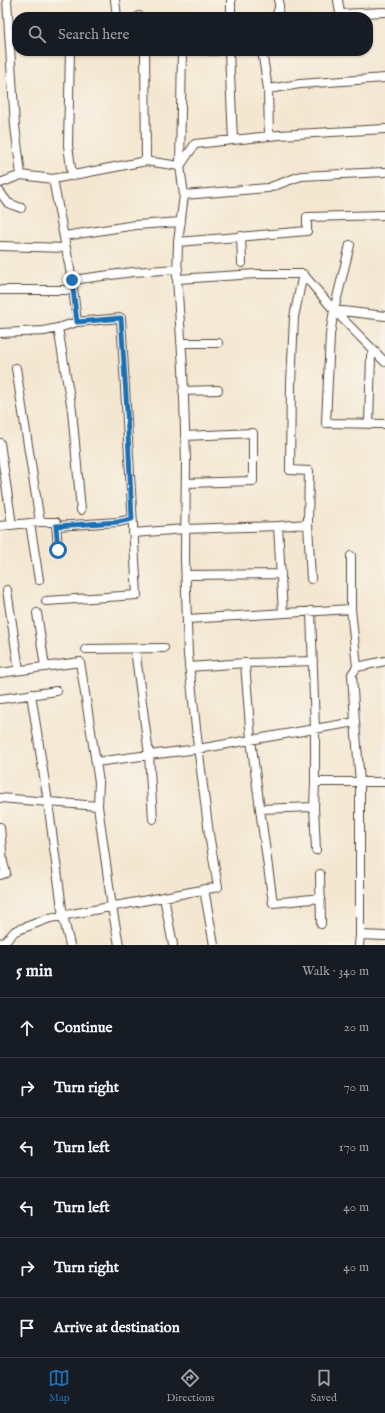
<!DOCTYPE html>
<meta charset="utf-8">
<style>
:root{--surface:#171b24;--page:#242831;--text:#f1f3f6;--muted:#9ea1a6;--line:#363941;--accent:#1f6fb2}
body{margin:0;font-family:"IM FELL English",serif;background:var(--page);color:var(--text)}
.stop{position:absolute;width:12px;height:12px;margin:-9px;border:3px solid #1f6fb2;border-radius:50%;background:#fff}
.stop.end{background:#1f6fb2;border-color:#fff;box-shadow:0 1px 4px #0008}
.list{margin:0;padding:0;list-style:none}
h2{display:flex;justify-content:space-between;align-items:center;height:52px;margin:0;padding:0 16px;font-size:17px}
h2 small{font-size:13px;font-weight:400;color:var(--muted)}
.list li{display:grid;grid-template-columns:26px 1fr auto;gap:12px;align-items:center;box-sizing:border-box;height:60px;padding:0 16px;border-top:1px solid var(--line)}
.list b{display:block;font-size:15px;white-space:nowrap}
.list em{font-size:13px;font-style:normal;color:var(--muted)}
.icon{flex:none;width:22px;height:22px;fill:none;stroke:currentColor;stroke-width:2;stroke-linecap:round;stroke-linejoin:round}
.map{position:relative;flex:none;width:385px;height:945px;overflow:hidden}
.search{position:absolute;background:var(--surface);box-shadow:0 1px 3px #0004;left:12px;right:12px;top:12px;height:44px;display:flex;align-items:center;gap:10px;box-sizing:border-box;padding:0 14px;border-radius:16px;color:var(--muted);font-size:15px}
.sheet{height:412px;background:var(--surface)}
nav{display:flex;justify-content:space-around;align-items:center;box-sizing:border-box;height:56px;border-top:1px solid var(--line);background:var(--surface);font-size:11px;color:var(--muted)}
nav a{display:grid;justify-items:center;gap:2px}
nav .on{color:var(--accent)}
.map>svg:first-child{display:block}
</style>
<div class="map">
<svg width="385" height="945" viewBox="0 0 385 945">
<rect width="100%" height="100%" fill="#f7f3e8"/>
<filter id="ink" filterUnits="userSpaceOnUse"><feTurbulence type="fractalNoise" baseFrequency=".025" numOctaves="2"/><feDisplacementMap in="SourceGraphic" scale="8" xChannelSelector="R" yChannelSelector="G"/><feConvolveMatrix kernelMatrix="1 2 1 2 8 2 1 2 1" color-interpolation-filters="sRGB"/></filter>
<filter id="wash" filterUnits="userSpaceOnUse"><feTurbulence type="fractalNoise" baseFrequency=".012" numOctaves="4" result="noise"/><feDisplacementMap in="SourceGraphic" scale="16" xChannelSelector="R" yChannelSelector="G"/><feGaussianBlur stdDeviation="0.9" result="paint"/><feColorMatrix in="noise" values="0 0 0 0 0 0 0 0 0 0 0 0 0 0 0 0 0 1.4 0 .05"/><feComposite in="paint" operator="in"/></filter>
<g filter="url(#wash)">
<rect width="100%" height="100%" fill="#f4e7d1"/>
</g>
<g filter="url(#ink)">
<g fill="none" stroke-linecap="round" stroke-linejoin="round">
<defs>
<path id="minor" d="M115,0L117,17
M338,0L340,14L385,12
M139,16V17
M231,17V0
M276,17L279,8V0
M182,51L180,166L195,144L279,135L385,129
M210,51H216
M229,51L233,140
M262,51L268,89
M269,136L268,89L300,84L385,78
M72,176L68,145L70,51H72
M53,179L146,161L145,51
M0,183L21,175L15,126L7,0
M0,192L8,203L21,208
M184,195L268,188L301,176L385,172
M64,236L136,225L181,222
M241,236L242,263
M178,242L307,231V217L385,215
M350,245L334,310L330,335L326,423L385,424
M0,246L66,248
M177,279L256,274H303
M72,280L133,272L178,269
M0,290H73
M334,310L385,362
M58,328L72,410L81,510
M0,333L44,331L58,328L77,322L72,280L53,179L21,175
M181,343H218
M16,368L40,522
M183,391L218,390
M369,424L371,356
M185,436L253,433V481L186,483
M0,443L12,525
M30,523L39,580
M308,524L311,579
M0,526L40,522H56L58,550
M56,526L118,522L132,519
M133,533L185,529L278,526
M186,575L281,574
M7,590L19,670
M46,601L137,595L121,318L77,322
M351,609V556
M311,611L315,729V782
M37,613L45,667
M283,613L278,526L308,524L309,471L290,470L291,384L294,317L303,274L334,310L385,316
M187,619L351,609L357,667L385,661
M86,649L164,648
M135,649L149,755L198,749L355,722L352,674L357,667
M245,663L313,661
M189,667L245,663L251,740L260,809L314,807L315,782H385
M0,673L80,662L99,782L98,806L0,798
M31,694L48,802L63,916L70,945
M0,699L57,691
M355,722L360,782V935
M96,762L149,755L153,819
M98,806L112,907L119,945
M314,807L316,850
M260,809L273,903L321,898
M0,827L3,863L6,873L0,875
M320,874L321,924
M204,889L214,945
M164,897L173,945
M0,943L5,942L15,931L50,918L218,887L209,834L198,746L188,655L185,558L186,461L183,368L177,279L178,242L184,195L180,166L146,161
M359,945L360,935L385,936"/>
</defs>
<use href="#minor" stroke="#574639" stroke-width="10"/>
<use href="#minor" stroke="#fff" stroke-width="8"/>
</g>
</g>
<g fill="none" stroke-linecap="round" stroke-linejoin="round" filter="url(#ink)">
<path stroke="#1f6fb2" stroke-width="5" d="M58,550L56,526L118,522L132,519L127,411L121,318L77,322L72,280"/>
</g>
</svg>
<div class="stop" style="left:58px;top:550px"></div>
<div class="stop end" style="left:72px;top:280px"></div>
<div class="search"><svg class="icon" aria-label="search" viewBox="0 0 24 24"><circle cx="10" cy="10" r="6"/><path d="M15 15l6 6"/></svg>Search here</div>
</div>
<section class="sheet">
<h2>5 min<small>Walk · 340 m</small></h2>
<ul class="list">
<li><svg class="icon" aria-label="ahead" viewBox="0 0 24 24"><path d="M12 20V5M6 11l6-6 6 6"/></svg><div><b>Continue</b></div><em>20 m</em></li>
<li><svg class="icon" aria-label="right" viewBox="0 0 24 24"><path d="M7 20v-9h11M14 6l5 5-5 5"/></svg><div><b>Turn right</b></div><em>70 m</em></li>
<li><svg class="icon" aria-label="left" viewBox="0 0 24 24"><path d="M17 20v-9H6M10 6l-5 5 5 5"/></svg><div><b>Turn left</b></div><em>170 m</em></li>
<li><svg class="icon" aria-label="left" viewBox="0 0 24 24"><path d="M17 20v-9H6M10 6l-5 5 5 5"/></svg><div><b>Turn left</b></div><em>40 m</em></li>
<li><svg class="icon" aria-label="right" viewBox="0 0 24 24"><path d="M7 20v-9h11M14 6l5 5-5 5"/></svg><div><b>Turn right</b></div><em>40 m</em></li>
<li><svg class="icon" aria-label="arrive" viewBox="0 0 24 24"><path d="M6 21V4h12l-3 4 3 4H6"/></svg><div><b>Arrive at destination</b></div></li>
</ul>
</section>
<nav>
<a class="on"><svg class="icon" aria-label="map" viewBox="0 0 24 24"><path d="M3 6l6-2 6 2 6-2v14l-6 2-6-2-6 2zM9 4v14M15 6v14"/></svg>Map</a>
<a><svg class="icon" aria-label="directions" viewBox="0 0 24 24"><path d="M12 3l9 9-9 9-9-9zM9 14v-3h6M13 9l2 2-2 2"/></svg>Directions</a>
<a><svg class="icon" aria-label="saved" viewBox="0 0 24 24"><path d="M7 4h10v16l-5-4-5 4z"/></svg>Saved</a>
</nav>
